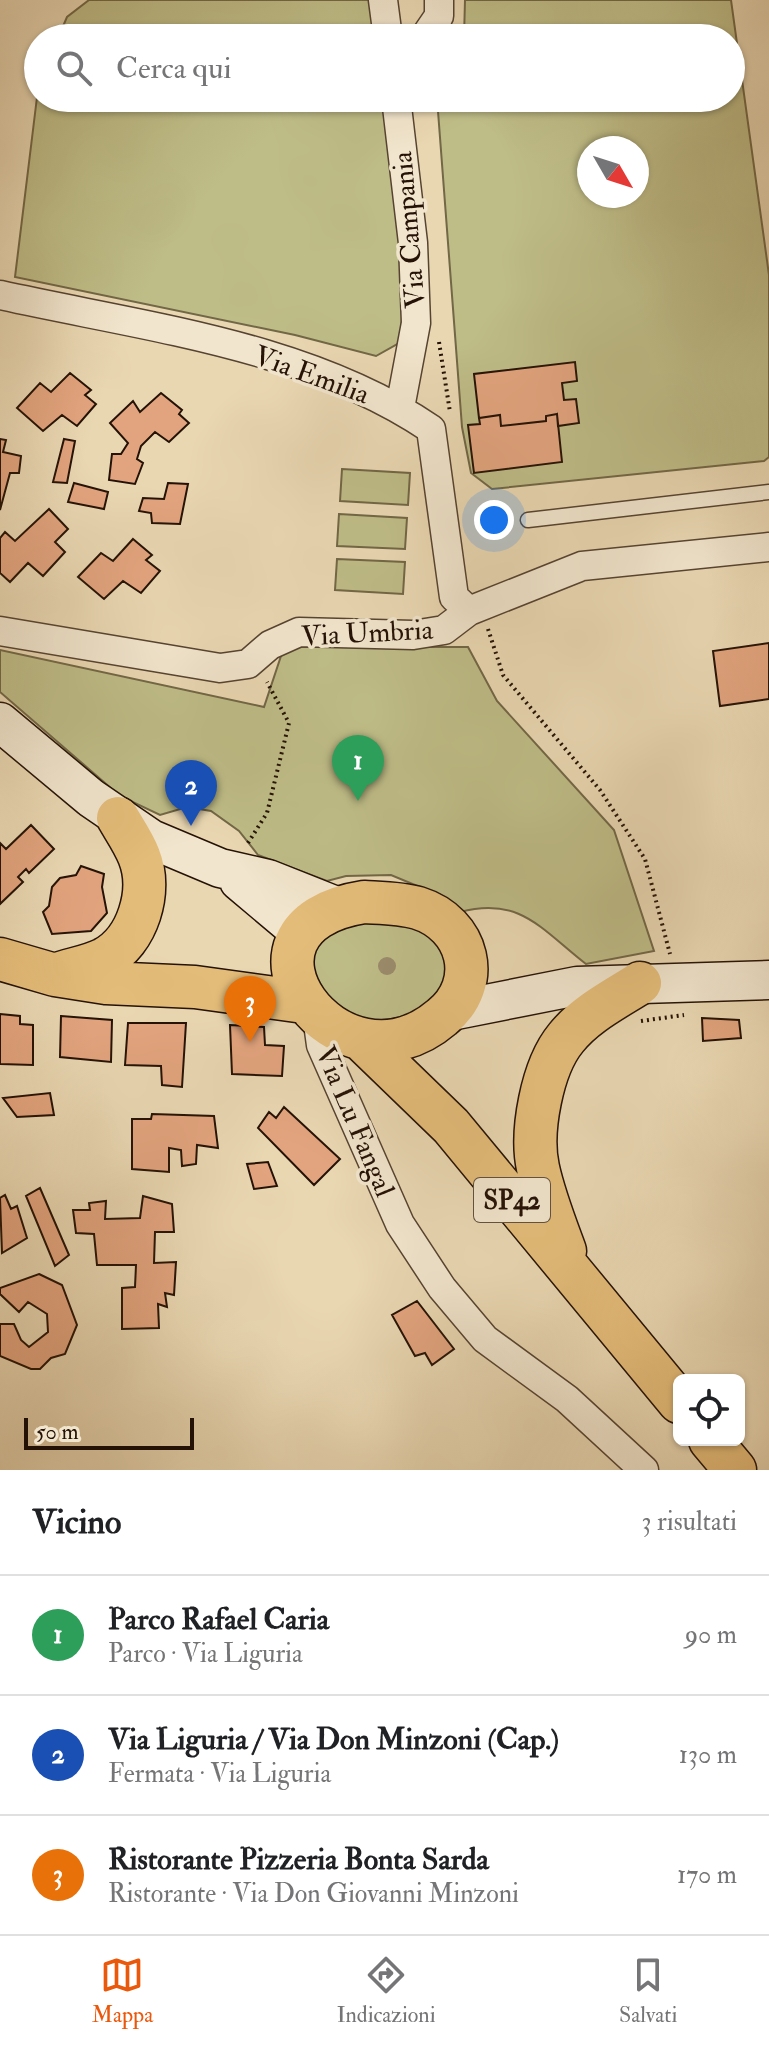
<!DOCTYPE html>
<html lang="it">
<meta charset="utf-8">
<style>
:root{--surface:#fff;--page:#f2f2f2;--text:#202124;--muted:#757577;--line:#e0e0e0;--accent:#ea580c}
body{margin:0;font-family:"IM FELL Double Pica",serif;background:var(--page);color:var(--text)}
.controls{position:absolute;right:24px;bottom:24px;display:grid;overflow:hidden;border-radius:12px;box-shadow:0 2px 6px #0004}
.controls button{width:72px;height:72px;display:grid;place-items:center;padding:0;border:0;border-bottom:2px solid var(--line);background:var(--surface);color:var(--text);font:40px sans-serif}
.compass{position:absolute;left:577px;top:136px;width:72px;height:72px;border-radius:50%;background:var(--surface);box-shadow:0 2px 6px #0004;rotate:129deg}
.scale{position:absolute;left:24px;bottom:20px;width:170px;box-sizing:border-box;padding-left:8px;border:4px solid #251206;border-top:0;font-size:22px;line-height:28px;white-space:nowrap;color:#251206;-webkit-text-stroke:6px #f1e5cd;paint-order:stroke}
.you{position:absolute;left:494px;top:520px;width:28px;height:28px;margin:-20px;border:6px solid #fff;border-radius:50%;background:#1a73e8;box-shadow:0 0 0 12px #1a73e833}
.badge{display:grid;place-items:center;width:52px;height:52px;border-radius:50%;background:var(--accent);color:#fff;font-size:26px;font-weight:700}
.pin{position:absolute;translate:-50% -66px;filter:drop-shadow(0 2px 4px #0008)}
.pin::after{content:'';position:absolute;top:42px;width:28px;height:24px;background:inherit;clip-path:polygon(0 0,100% 0,50% 100%)}
.list{margin:0;padding:0;list-style:none}
h2{display:flex;justify-content:space-between;align-items:center;height:104px;margin:0;padding:0 32px;font-size:34px}
h2 small{font-size:26px;font-weight:400;color:var(--muted)}
.list li{display:grid;grid-template-columns:52px 1fr auto;gap:24px;align-items:center;box-sizing:border-box;height:120px;padding:0 32px;border-top:2px solid var(--line)}
.list b{display:block;font-size:30px;white-space:nowrap}
.list p{margin:0;font-size:26px;white-space:nowrap;color:var(--muted)}
.list em{font-size:26px;font-style:normal;color:var(--muted)}
.icon{flex:none;width:44px;height:44px;fill:none;stroke:currentColor;stroke-width:2;stroke-linecap:round;stroke-linejoin:round}
.map{position:relative;flex:none;width:769px;height:1470px;overflow:hidden}
.search{position:absolute;background:var(--surface);box-shadow:0 2px 6px #0004;left:24px;right:24px;top:24px;height:88px;display:flex;align-items:center;gap:20px;box-sizing:border-box;padding:0 28px;border-radius:44px;color:var(--muted);font-size:30px}
.sheet{height:464px;background:var(--surface)}
nav{display:flex;justify-content:space-around;align-items:center;box-sizing:border-box;height:112px;border-top:2px solid var(--line);background:var(--surface);font-size:22px;color:var(--muted)}
nav a{display:grid;justify-items:center;gap:4px}
nav .on{color:var(--accent)}
.map>svg:first-child{display:block}
</style>
<div class="map">
<svg width="769" height="1470" viewBox="0 0 769 1470">
<rect width="100%" height="100%" fill="#e9d7b2"/>
<filter id="stains"><feTurbulence type="fractalNoise" baseFrequency=".0025" numOctaves="4"/><feColorMatrix values="0 0 0 0 .2 0 0 0 0 .09 0 0 0 0 .02 0 0 0 .5 -.17"/></filter>
<radialGradient id="worn" r=".72"><stop offset=".6" stop-color="#630" stop-opacity="0"/><stop offset="1" stop-color="#630" stop-opacity=".3"/></radialGradient>
<path fill="#bebc87" stroke="#726746" stroke-width="2" fill-rule="evenodd" d="M89,0H372L376,38H58L67,17Z
M465,0H731L769,275V457L764,461L492,489L471,473L462,427L437,98H731V38H464ZM589,148H637V196H589Z
M38,89V98H383C391,174 412,268 399,343L376,356L295,335L15,277Z
M342,469L410,473L408,505L340,501Z
M339,514L407,518L405,549L337,546Z
M337,559L405,562L403,594L335,590Z
M284,647H468L497,701L614,830L654,951L586,964C541,929 520,896 460,912L427,890L391,875L346,876L327,881L258,855L239,831L211,811L187,807L160,815L120,796L0,692V650L264,707Z
M385,919C411,928 457,936 448,975C446,986 436,999 431,1009L377,1023L337,1012L313,982C314,972 312,959 315,949C322,924 364,923 385,919Z"/>
<path fill="#e2a47e" stroke="#251206" stroke-width="2" d="M575,362L577,381L562,383L564,400L576,399L579,423L558,426L557,414L546,416V421L501,426L500,415L479,418L474,374Z
M70,373L91,390L85,395L96,404L77,426L62,415L43,431L17,408L40,383L51,392Z
M161,393L182,410L179,414L189,423L169,442L155,432L141,446L137,459L143,463L135,484L109,480L112,454H121L128,443L110,423L133,401L140,412Z
M557,414L562,462L474,473L468,425L480,424L479,418L500,415L501,426L546,421V416Z
M0,439L6,440L3,452L21,456L19,473H10L0,510Z
M64,439L75,441L67,483L53,482Z
M74,483L108,492L104,509L68,502Z
M168,483L188,484L180,524L152,523L151,513L139,511L143,498L164,499Z
M49,509L68,529L55,542L65,552L43,576L28,563L10,582L0,573V538L5,532L15,541Z
M133,539L152,555L146,560L160,571L141,593L123,581L104,599L78,577L101,553L113,561Z
M769,643V699L720,706L713,651Z
M31,825L54,849L29,873L26,869L18,877L23,882L0,904V843L6,849Z
M81,866L104,874L102,887L107,913L91,931L52,934L43,912L49,906L52,887L60,878L76,875Z
M0,1014L20,1016V1024L33,1025V1065L0,1064Z
M61,1016L112,1020L111,1062L60,1057Z
M702,1018L739,1020L741,1038L703,1041Z
M128,1023H186L182,1087L162,1085L161,1066L125,1065Z
M230,1025L264,1027L265,1045L284,1046L282,1076L232,1074Z
M50,1093L54,1115L17,1117L3,1098Z
M284,1107L340,1159L314,1185L258,1128L269,1112L276,1118Z
M152,1114L214,1116L218,1148L197,1145L196,1164L182,1166L181,1150L169,1148V1172L132,1169V1119H151Z
M268,1162L277,1186L254,1189L247,1164Z
M40,1188L69,1255L55,1266L26,1196Z
M5,1195L11,1209L17,1206L27,1238L2,1253L0,1198Z
M143,1196L172,1204L174,1232H155L154,1263L176,1262L174,1295L165,1293L167,1307L158,1304L159,1328L122,1329V1288L135,1287L136,1265H97L94,1234L76,1233L73,1210H90L89,1203L106,1201L105,1219L140,1218Z
M39,1274L62,1285L77,1325L65,1354L51,1358L40,1369H31L0,1356V1324H14L21,1340L29,1347L48,1332L47,1314L28,1302L19,1312L0,1294V1288Z
M417,1301L454,1349L432,1365L425,1353L415,1356L392,1315Z"/>
<g fill="none" stroke-linecap="round" stroke-linejoin="round">
<defs>
<path id="lane" d="M528,520L769,492"/>
<path id="street" d="M383,0L388,38
M424,38L439,16V0
M396,98L413,243L416,323L400,408
M0,295C144,327 307,345 431,429L454,597L469,611
M0,631L220,668L248,664L270,645L299,632L413,635L444,630L469,611L582,566L769,547
M317,1016L321,1045L400,1224L442,1288L485,1339L567,1399L644,1470"/>
<path id="secondary" d="M0,722L91,798L151,839L220,868L268,879L336,906
M239,881L302,934
M451,1011L577,986L769,980"/>
<path id="primary" d="M364,902C381,903 401,903 418,908C469,924 484,983 442,1017C339,1105 209,926 364,902Z
M0,959L55,975L106,983L195,987L304,1002
M57,974C72,969 90,966 104,959C138,941 153,891 139,856C134,843 125,830 118,818
M361,1039L451,1126L679,1402
M565,1251C555,1224 544,1196 538,1168C530,1132 542,1067 566,1038C585,1014 615,999 640,983
M710,1440L735,1470"/>
</defs>
<use href="#lane" stroke="#564331" stroke-width="17"/>
<use href="#street" stroke="#564331" stroke-width="31"/>
<use href="#secondary" stroke="#251206" stroke-width="41"/>
<use href="#primary" stroke="#251206" stroke-width="45"/>
<path stroke="#251206" stroke-width="4" stroke-dasharray="2 4" stroke-linecap="butt" d="M439,342L450,412
M488,629L503,675L600,790L645,859L670,954
M248,843L267,813L289,723L267,682
M641,1021L684,1015"/>
<use href="#lane" stroke="#f1e5cd" stroke-width="14"/>
<use href="#street" stroke="#f1e5cd" stroke-width="28"/>
<use href="#secondary" stroke="#f1e5cd" stroke-width="38"/>
<use href="#primary" stroke="#e4bc79" stroke-width="42"/>
</g>
<circle fill="#9b8c6c" cx="387" cy="966" r="9"/>
<g text-anchor="middle" stroke-width="7" stroke-linejoin="round" paint-order="stroke">
<rect fill="#f1e5cd" stroke="#625142" stroke-width="2" x="474" y="1178" width="76" height="44" rx="6"/>
<g font-size="26" font-weight="bold" fill="#251206">
<text x="512" y="1209">SP42</text>
</g>
<g font-size="28" fill="#251206" stroke="#f1e5cd">
<text transform="translate(408 230) rotate(-95)" y="10">Via Campania</text>
<text transform="translate(312 374) rotate(20)" y="10">Via Emilia</text>
<text transform="translate(367 632) rotate(-3)" y="10">Via Umbria</text>
<text transform="translate(356 1121) rotate(67)" y="10">Via Lu Fangal</text>
</g>
</g>
<rect width="100%" height="100%" filter="url(#stains)"/>
<rect width="100%" height="100%" fill="url(#worn)"/>
</svg>
<div class="controls">
<button><svg class="icon" aria-label="locate" viewBox="0 0 24 24"><circle cx="12" cy="12" r="6"/><path d="M12 2v4M12 18v4M2 12h4M18 12h4"/></svg></button>
</div>
<svg class="compass" viewBox="-18 -18 36 36"><path d="M0-13l5 13h-10z" fill="#e53935"/><path d="M0 13l5-13h-10z" fill="#757577"/></svg>
<div class="scale">50 m</div>
<div class="you"></div>
<div class="pin badge" style="left:358px;top:801px;background:#2e9e5b">1</div>
<div class="pin badge" style="left:191px;top:826px;background:#1a4fb4">2</div>
<div class="pin badge" style="left:250px;top:1042px;background:#e8710a">3</div>
<div class="search"><svg class="icon" aria-label="search" viewBox="0 0 24 24"><circle cx="10" cy="10" r="6"/><path d="M15 15l6 6"/></svg>Cerca qui</div>
</div>
<section class="sheet">
<h2>Vicino<small>3 risultati</small></h2>
<ul class="list">
<li><span class="badge" style="background:#2e9e5b">1</span><div><b>Parco Rafael Caria</b><p>Parco · Via Liguria</p></div><em>90 m</em></li>
<li><span class="badge" style="background:#1a4fb4">2</span><div><b>Via Liguria / Via Don Minzoni (Cap.)</b><p>Fermata · Via Liguria</p></div><em>130 m</em></li>
<li><span class="badge" style="background:#e8710a">3</span><div><b>Ristorante Pizzeria Bonta Sarda</b><p>Ristorante · Via Don Giovanni Minzoni</p></div><em>170 m</em></li>
</ul>
</section>
<nav>
<a class="on"><svg class="icon" aria-label="map" viewBox="0 0 24 24"><path d="M3 6l6-2 6 2 6-2v14l-6 2-6-2-6 2zM9 4v14M15 6v14"/></svg>Mappa</a>
<a><svg class="icon" aria-label="directions" viewBox="0 0 24 24"><path d="M12 3l9 9-9 9-9-9zM9 14v-3h6M13 9l2 2-2 2"/></svg>Indicazioni</a>
<a><svg class="icon" aria-label="saved" viewBox="0 0 24 24"><path d="M7 4h10v16l-5-4-5 4z"/></svg>Salvati</a>
</nav>
